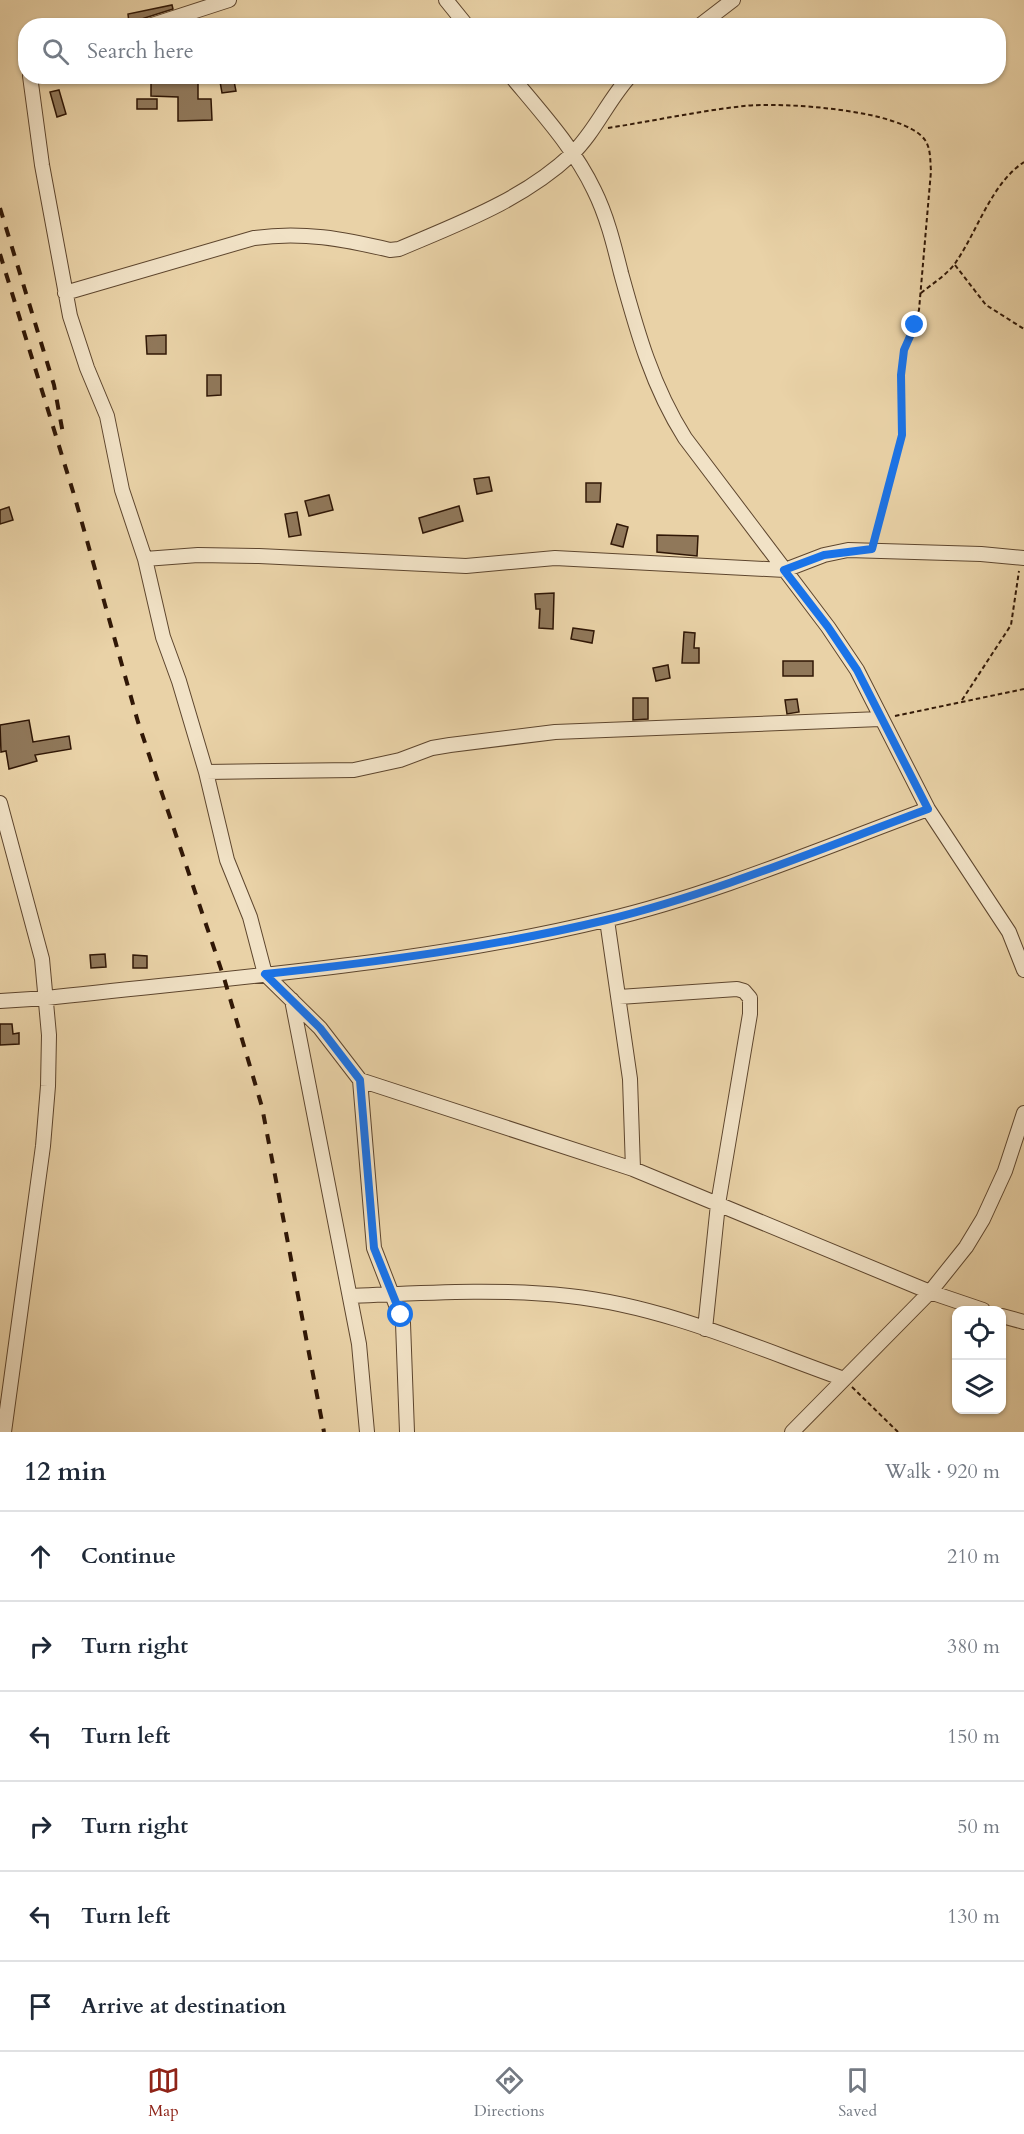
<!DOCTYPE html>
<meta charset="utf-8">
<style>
:root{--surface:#fff;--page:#f6f6f7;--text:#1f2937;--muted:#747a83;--line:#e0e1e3;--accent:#8f2418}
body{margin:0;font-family:Cardo,serif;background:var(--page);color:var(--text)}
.controls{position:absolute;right:18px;bottom:18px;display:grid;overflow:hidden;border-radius:12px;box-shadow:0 2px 4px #0004}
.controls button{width:54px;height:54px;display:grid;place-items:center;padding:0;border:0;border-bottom:2px solid var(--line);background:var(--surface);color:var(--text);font:30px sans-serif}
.stop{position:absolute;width:18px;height:18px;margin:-14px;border:4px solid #1a73e8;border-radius:50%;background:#fff}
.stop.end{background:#1a73e8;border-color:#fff;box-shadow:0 2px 6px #0008}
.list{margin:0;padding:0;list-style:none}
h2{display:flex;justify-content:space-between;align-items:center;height:78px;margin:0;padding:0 24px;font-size:26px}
h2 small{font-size:20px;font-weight:400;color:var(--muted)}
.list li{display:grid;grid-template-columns:39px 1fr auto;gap:18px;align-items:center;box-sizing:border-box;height:90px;padding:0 24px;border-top:2px solid var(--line)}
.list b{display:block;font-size:22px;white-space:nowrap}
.list em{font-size:20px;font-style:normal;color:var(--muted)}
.icon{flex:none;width:33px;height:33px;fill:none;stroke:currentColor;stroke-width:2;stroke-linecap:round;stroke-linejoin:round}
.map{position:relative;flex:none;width:1024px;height:1432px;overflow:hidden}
.search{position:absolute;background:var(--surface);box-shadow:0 2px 4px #0004;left:18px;right:18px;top:18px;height:66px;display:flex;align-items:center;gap:15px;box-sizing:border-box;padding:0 21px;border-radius:24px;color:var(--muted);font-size:22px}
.sheet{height:618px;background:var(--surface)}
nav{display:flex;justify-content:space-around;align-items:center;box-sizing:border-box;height:84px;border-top:2px solid var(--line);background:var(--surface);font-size:16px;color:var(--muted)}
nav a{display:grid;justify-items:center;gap:3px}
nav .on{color:var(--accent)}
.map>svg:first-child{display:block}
</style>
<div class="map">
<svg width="1024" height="1432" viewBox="0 0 1024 1432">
<rect width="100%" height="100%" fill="#e9d2a7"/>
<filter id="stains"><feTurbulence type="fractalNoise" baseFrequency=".00333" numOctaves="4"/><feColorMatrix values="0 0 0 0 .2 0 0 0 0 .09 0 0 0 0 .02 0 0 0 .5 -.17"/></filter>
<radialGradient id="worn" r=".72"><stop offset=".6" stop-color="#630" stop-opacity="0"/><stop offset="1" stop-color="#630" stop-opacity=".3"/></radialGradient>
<path fill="#90785a" stroke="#301706" stroke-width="1.5" d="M172,5L173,9L129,23L128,14Z
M184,76H198V99H211L212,120L178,121V97L151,96V77Z
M219,76H233L236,91L222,93Z
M59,90L66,114L57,117L50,92Z
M137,99H157V109H137Z
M166,335V354H147L146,336Z
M207,375H221V395L207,396Z
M489,477L492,491L477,494L474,479Z
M586,483H601L600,502H586Z
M329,495L333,510L309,516L305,501Z
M459,506L463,521L423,533L419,518Z
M9,507L13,520L0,524V510Z
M297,512L301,535L289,537L285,514Z
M617,524L628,527L623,547L611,544Z
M657,535L698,536L697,556L657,552Z
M554,593L553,629L539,628L540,609H536L535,594Z
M573,628L594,631L592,643L571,639Z
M684,632L695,633L694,648H699V663H682Z
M783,661H813V676H783Z
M668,665L670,678L656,681L653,668Z
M633,698H648V719L633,720Z
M797,699L799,712L787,714L785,700Z
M29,720L33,742L69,736L71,749L35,755L37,761L9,769L6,751L1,752L0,725Z
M105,954L106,967L91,968L90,955Z
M133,955L147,956V968H133Z
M0,1024H12L13,1034L19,1033V1044L0,1045Z"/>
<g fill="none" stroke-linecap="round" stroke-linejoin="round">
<defs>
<path id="minor" d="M446,0L467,26
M149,26L229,0
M699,26L733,0
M30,76L42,165L70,316L87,368L107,416L122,490L145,559L163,637L179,681L206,772L227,860L250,917L265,974L320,1028L360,1080L374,1248L403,1323L407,1432
M511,76C541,112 574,148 594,190C607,216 614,245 621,273C637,331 652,386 685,438L828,627L857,670L928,809L1009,932L1024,970
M65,293L254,238C302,231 344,239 390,250L399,249C460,223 523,200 572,154C595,132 608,100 630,76
M145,559L198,555L259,556L466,566L555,558L785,570L824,555L848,550L981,554L1024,558
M206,772L354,770L400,760L432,748L450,745L555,732L880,719
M0,803L42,959L49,1035L48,1086L43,1146L4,1432
M607,920L630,1079L633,1169
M619,997L737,989L744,991L750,998V1014L718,1204L705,1329
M292,1000L359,1344L367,1432
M0,1001L47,998C233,977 423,964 605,920C715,894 822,848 928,809
M360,1080L633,1169L930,1292L983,1310
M350,1296C422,1293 497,1288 569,1296C664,1306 754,1347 844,1379
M1002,1316L1024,1322
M792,1432L930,1292L966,1247L983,1219L1005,1171L1024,1113"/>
</defs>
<use href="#minor" stroke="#5e462e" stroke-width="16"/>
<path stroke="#301706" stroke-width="2" stroke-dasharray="4.5 3" stroke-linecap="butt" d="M608,128C653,121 699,111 744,106C781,102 903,109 925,140C931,149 930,160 931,171L919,310L904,350L901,375L902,435L875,538
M955,265L986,305L1024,329
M921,293C932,284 948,274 956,262C978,230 991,184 1024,162
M962,700L1011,625L1019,571
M895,716L1024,689
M852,1387L898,1432"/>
<use href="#minor" stroke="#f1e2c6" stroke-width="14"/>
<path stroke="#301706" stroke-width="4" stroke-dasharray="10 10" stroke-linecap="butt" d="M0,208L54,385L64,439
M0,254L75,498L138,722L224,978L262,1107L324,1432"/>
</g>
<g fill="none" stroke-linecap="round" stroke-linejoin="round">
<path stroke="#1a73e8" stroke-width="8" d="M401,1315L374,1248L360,1080L320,1028L265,974C379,962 494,947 606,920C716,893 822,848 928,809L857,670L828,627L784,570L824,555L872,549L902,435L901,375L904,350L915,325"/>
</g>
<rect width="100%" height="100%" filter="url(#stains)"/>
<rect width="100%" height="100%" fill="url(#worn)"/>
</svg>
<div class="controls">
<button><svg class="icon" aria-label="locate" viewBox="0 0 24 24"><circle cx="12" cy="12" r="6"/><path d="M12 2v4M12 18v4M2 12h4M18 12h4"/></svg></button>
<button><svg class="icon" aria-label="layers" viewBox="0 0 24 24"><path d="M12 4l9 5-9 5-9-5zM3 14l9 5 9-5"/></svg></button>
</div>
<div class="stop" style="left:401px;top:1315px"></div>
<div class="stop end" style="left:915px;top:325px"></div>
<div class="search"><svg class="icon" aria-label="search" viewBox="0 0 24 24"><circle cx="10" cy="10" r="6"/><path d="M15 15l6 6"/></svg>Search here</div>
</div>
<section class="sheet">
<h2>12 min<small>Walk · 920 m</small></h2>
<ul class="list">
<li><svg class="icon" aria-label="ahead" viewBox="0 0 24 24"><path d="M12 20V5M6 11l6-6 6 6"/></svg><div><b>Continue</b></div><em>210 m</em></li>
<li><svg class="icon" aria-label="right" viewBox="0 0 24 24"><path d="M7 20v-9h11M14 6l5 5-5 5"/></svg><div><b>Turn right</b></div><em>380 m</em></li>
<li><svg class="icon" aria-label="left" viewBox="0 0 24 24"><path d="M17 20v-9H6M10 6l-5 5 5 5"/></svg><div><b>Turn left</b></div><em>150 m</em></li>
<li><svg class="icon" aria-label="right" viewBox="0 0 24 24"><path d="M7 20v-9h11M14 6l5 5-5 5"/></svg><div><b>Turn right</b></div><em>50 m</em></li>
<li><svg class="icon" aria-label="left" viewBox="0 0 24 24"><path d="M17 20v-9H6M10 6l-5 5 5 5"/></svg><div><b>Turn left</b></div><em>130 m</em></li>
<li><svg class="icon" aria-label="arrive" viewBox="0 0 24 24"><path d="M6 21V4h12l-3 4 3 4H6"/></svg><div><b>Arrive at destination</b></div></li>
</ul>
</section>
<nav>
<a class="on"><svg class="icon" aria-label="map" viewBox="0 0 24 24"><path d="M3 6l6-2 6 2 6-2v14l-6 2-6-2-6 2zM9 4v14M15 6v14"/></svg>Map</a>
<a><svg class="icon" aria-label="directions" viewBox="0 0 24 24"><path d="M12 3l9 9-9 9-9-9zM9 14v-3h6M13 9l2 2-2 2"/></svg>Directions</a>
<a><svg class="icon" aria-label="saved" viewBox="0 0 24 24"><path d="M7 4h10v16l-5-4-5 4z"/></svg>Saved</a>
</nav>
